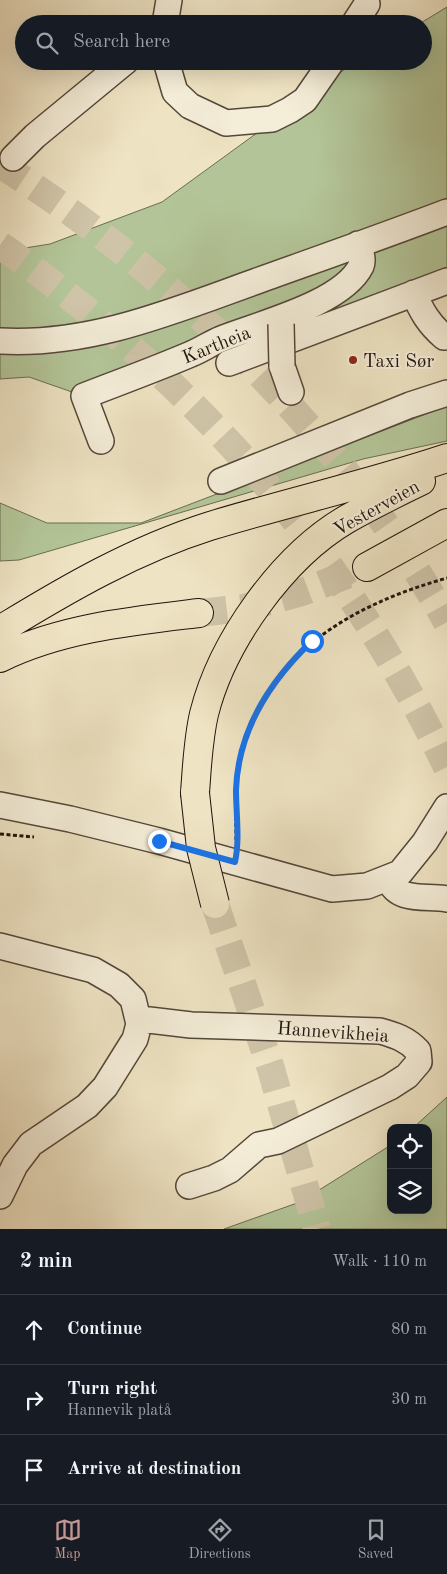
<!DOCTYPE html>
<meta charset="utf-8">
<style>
:root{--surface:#171b24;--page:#20242c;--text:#f1f3f6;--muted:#9ea1a6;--line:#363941;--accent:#c59692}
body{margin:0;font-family:"Old Standard TT",serif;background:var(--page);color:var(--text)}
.controls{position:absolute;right:15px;bottom:15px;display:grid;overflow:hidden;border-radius:10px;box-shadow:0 5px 20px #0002}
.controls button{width:45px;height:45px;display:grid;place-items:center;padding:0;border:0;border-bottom:1px solid var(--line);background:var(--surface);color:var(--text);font:25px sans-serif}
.stop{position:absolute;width:15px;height:15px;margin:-11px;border:4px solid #1a73e8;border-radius:50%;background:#fff}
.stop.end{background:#1a73e8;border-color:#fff;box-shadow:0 1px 5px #0008}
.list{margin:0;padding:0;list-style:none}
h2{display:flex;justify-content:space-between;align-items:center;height:65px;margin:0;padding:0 20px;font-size:21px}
h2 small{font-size:16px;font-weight:400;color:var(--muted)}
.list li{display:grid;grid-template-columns:32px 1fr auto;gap:15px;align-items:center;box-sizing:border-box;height:70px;padding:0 20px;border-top:1px solid var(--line)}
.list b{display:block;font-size:19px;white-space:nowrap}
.list p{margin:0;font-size:16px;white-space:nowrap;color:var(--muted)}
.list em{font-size:16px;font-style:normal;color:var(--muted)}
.icon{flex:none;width:28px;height:28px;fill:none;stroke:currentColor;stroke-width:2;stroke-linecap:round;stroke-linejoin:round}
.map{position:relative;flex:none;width:447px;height:1229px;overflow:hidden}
.search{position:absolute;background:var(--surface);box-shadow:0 5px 20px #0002;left:15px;right:15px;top:15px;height:55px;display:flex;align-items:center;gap:12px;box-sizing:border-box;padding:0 18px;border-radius:28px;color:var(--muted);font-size:19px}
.sheet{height:275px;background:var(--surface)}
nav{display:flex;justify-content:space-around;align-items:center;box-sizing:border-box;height:70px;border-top:1px solid var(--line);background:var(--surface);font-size:14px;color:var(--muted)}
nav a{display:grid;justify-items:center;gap:2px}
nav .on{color:var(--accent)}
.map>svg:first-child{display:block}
</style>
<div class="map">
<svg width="447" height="1229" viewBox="0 0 447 1229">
<rect width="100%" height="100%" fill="#eee3c3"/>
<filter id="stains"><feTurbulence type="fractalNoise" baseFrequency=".004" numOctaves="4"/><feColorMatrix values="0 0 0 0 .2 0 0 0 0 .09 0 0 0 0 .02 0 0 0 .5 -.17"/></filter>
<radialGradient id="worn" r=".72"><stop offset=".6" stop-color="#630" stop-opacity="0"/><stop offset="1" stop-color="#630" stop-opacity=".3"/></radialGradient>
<path fill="#b3c598" stroke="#6a6c52" d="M447,7V267L368,300L298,323L182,346L72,392L29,377L0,379V252L50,244L162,202L356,61H423V24H419Z
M447,406V441L363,459L19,560L0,561V503L47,523H141Z
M447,1097V1229H224L300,1202L391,1145V1210H428V1128H413Z"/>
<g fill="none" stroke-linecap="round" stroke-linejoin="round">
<path stroke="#cfc4a8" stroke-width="28" stroke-dasharray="28 14" stroke-linecap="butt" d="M0,164C180,280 342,434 447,622
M0,245C200,386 341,546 447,767"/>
<path stroke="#cfc4a8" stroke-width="28" stroke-dasharray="28 14" stroke-linecap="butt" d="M199,613L244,608L302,592L367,567
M215,904L271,1069L317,1229"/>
<defs>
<path id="minor" d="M165,24L169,0
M354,24L367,4
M166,61L175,92L190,106L226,123L272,119L290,110L305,100L332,61
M13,158L35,136L126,61
M414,293C421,311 429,324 444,337L447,336
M0,341C91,346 173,311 257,281C321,258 384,236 447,212
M229,363L447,281
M282,366L291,392
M101,441L84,396C120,382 156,369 191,354C201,350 211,343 221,339C258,324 342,304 361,266C364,259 360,251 358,244
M221,481L410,405L447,393
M0,805L70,819L159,841L332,889L367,886L400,873L425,842L447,807
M389,879C397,903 427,895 447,899
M0,946L93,970L119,985L133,999L139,1024L135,1039L105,1087L87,1106L31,1144L15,1165L0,1196
M139,1024L149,1020L191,1025L380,1031C395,1035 407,1039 418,1051L419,1062L407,1076L390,1087L278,1141L259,1145L230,1170L214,1178L189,1186"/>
<path id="highway" d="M367,567L447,523
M0,630C67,589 134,550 210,526C289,502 369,484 447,458
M0,658C61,628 132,621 199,613
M195,793C197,766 198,740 204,714C222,642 282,557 347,519C370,506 396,493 421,481"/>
</defs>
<use href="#minor" stroke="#54473a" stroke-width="28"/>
<use href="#highway" stroke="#20130c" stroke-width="30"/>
<path stroke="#20130c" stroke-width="3" stroke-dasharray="4 2.5" stroke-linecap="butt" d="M0,834L34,837
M236,840C236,814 234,787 240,761C262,655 351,605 447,578"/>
<use href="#minor" stroke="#f4edd8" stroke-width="25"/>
<use href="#highway" stroke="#eee3c3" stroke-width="28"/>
<defs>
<path id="minor-bridge" d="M281,324L282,366"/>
<path id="highway-bridge" d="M195,793L201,848L215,904"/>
</defs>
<use href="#minor-bridge" stroke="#54473a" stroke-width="28" stroke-linecap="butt"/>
<use href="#highway-bridge" stroke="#20130c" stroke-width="30" stroke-linecap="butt"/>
<use href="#minor-bridge" stroke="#f4edd8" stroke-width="25"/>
<use href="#highway-bridge" stroke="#eee3c3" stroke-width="28"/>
</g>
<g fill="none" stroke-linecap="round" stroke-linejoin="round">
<path stroke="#1a73e8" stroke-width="6" d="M159,841L235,862C240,839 236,813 236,790C238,730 270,681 312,641"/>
</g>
<circle fill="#8f2418" stroke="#f4edd8" stroke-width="2" cx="353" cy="360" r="5"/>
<g text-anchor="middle" stroke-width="4" stroke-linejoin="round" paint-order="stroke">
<g font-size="19" fill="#20130c" stroke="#f4edd8">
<text transform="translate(216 344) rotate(-22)" y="7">Kartheia</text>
<text transform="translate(376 507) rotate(-29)" y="7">Vesterveien</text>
<text transform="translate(333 1031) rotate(4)" y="7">Hannevikheia</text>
</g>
<g font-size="19" fill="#20130c" stroke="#f4edd8" text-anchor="start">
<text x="363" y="367">Taxi Sør</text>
</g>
</g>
<rect width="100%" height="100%" filter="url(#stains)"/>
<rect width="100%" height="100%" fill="url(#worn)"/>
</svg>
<div class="controls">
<button><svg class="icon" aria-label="locate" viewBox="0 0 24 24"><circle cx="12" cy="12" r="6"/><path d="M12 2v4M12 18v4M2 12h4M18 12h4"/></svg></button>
<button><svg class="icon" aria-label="layers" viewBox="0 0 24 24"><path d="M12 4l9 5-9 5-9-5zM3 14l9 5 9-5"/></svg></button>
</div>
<div class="stop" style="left:312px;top:641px"></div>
<div class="stop end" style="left:159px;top:841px"></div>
<div class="search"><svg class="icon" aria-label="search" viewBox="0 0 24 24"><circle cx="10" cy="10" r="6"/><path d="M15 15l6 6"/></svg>Search here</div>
</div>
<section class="sheet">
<h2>2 min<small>Walk · 110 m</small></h2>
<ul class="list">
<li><svg class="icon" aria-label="ahead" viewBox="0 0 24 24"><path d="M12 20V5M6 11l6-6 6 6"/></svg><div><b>Continue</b></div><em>80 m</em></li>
<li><svg class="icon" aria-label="right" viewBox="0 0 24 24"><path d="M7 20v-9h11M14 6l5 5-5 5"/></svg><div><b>Turn right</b><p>Hannevik platå</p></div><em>30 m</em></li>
<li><svg class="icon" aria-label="arrive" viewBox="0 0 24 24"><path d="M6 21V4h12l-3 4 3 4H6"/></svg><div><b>Arrive at destination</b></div></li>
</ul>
</section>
<nav>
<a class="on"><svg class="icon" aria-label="map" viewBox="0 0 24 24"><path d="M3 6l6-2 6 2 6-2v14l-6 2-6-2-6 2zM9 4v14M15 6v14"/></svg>Map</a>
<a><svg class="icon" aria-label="directions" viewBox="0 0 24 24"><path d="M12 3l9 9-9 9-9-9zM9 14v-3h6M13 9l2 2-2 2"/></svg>Directions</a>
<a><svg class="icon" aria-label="saved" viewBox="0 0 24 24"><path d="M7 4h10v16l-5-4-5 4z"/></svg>Saved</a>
</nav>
